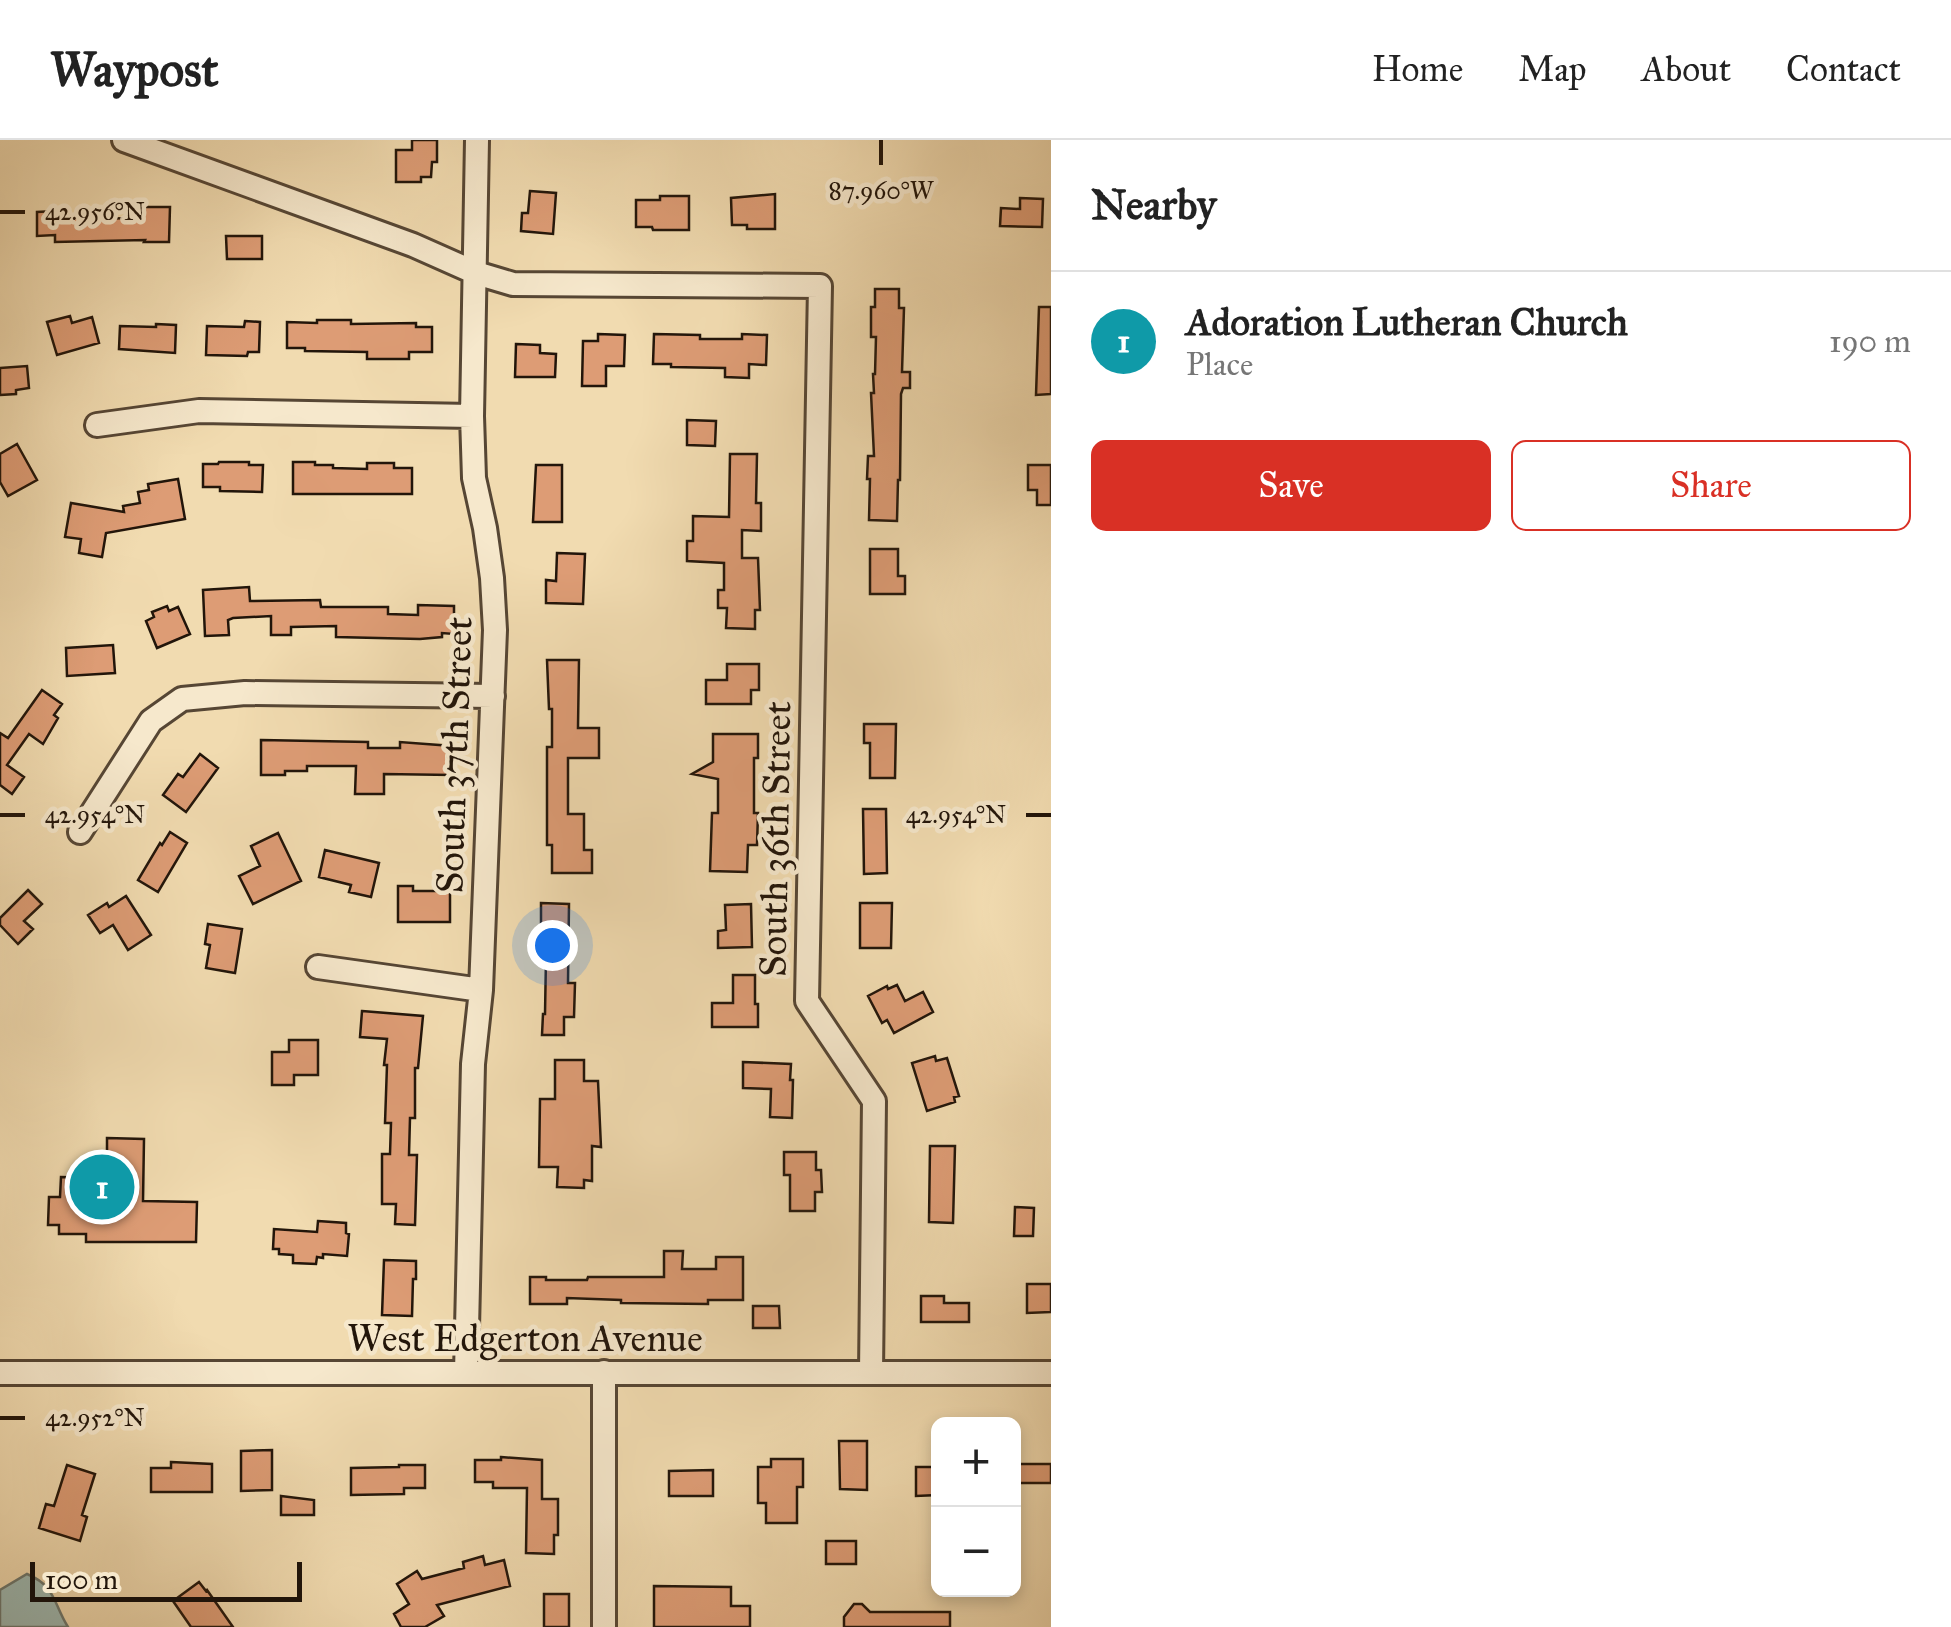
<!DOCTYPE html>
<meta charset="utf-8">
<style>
:root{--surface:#fff;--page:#f6f6f6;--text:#222;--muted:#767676;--line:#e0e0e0;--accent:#d93025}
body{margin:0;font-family:"IM FELL Great Primer",serif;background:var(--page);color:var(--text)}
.controls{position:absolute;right:30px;bottom:30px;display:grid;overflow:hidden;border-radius:15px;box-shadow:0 5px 15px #0003}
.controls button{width:90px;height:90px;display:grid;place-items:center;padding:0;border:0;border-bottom:2px solid var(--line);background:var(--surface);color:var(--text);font:50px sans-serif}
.scale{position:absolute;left:30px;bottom:25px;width:272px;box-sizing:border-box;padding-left:10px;border:5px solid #22150a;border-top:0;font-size:28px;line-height:35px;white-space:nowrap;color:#22150a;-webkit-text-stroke:8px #f6e8cc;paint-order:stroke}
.you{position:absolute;left:552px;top:805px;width:35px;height:35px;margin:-25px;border:8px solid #fff;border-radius:50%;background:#1a73e8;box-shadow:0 0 0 15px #1a73e833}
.badge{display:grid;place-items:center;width:65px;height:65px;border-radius:50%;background:var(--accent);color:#fff;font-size:32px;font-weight:700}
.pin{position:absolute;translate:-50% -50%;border:5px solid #fff;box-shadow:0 2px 10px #0006}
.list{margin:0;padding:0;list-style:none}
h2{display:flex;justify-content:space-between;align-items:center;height:130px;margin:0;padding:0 40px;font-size:42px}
h2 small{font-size:32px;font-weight:400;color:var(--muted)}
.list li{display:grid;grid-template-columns:65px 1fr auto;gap:30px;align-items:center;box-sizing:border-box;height:140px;padding:0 40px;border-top:2px solid var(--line)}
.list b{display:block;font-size:38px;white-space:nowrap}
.list p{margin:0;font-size:32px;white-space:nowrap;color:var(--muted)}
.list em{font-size:32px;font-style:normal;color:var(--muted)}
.actions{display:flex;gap:20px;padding:30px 40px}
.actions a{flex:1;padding:22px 0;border:2px solid var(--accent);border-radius:15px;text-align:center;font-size:35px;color:var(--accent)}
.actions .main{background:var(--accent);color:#fff}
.map{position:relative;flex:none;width:1051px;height:1487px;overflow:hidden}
header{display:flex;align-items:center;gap:60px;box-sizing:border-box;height:140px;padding:0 50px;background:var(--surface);border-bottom:2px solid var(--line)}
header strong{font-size:48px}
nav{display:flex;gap:55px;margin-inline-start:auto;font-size:35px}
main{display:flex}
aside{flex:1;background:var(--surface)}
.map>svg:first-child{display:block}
</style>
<header>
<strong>Waypost</strong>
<nav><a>Home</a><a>Map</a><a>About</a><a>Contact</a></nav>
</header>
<main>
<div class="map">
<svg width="1051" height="1487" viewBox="0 0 1051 1487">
<rect width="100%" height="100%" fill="#f1dbb0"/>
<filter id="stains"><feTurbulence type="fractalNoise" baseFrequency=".002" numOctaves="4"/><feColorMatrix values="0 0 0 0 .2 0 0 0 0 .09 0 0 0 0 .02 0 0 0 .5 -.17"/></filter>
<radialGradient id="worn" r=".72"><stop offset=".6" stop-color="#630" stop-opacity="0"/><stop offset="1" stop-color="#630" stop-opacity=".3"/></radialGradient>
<path fill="#9cb9b3" stroke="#6b776f" stroke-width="2.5" d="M27,1434C56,1446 53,1463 68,1487H0V1450Z"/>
<path fill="#dd9c75" stroke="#22150a" stroke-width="2.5" d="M412,0H437V22H432L431,37H421V42H396V10H412Z
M530,51L556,53L553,94L521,91L522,73H528Z
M775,54V89H747V85H732L731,58Z
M660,56H689V90H653L652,87H636V60H660Z
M1020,58L1043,59L1042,87L1000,86L1001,68L1020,69Z
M144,67H170L169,102H144L145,100L55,102V95L37,96V72L55,71L56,75L90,74V79L134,78V75H144Z
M226,96H262V119H227Z
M875,149H899V168H904L902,232H910V248H903L901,254L900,340H898L897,381L869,380L870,339H867L868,316H874L871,253H874L873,234H875L876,197H871V167H875Z
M1039,167H1051V254L1036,255Z
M70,176L72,183L92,177L99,203L57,215L47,182Z
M317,180H351V184L416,183V187H432V212H409V219H367V212L305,211V208H287V182L317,183Z
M245,181L260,182L259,212H248L247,216L206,215L207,186L244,187Z
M156,184L176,185L175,213L119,209L120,186L156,187Z
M598,194L625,195L624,226H606V246H582L583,201H598Z
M654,194L700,195V199H742V194L767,195L766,225L749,224V238L725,237V228L671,227V224H653Z
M516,204L540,205V213L556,214L555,237H515Z
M27,226L29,248L16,250V254L0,255V228Z
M687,280L716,281L715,306L687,305Z
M17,304L37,340L8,356L0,342V314Z
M730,314H757L756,363H761V391L742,390V418H758L760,470H755V489L726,488L727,468H718V450H724V423L687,421V401H693V376L729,377Z
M219,322H249V325H263L262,352L220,351V347H203V324H218Z
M293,322H315V325H333V328L367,329V323H394V328H412V354H293Z
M536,325H562V382H533Z
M1028,325H1051V365H1037V350H1028Z
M178,339L185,379L106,393L102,417L79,413L81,399L65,397L71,363L124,372L123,366L140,363L138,352L149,350L148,344Z
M870,409H898V436H905V454H870Z
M557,413L585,414L583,464L546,463V440L556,441Z
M249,447L250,461L320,460L321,467H388V474L418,475V465L454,466V494L442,493V497L420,499L336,497V486L291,487V495H271V476L233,478L228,480L229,495L205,496L203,450Z
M167,466L169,471L178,467L190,494L157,508L146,481L154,477L152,472Z
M113,505L115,533L67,536L66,508Z
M547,520H579L578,588H599V618H568V674H584V710H592V733H552V705H547V607H552V569H549Z
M727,524H759V550H751V564H706V540H727Z
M42,550L62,564L54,575L58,578L43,604L29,594L7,625L24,637L12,654L0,645V593L8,598Z
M864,584H896L895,638H870V603H864Z
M713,594H758V618H754V673H758L757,705H748L747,732L710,731L712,673H718V639L692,634L713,622Z
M261,600L368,602V608H400V602L452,606V635L384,634V654H355L356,626H307V631H285V635H261Z
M200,614L218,628L186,672L163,655L178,634L183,637Z
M863,669H886L887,733L864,734Z
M170,692L187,703L158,752L138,740L160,703L162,705Z
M278,693L301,741L253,764L239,736L260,726L251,706Z
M325,710L379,723L371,757L349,752L351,745L319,737Z
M398,746H413V751H450V782H398Z
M28,750L42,764L24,781L33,789L18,804L0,785V778Z
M126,756L151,795L128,810L113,785L100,793L88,775L107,763L109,767Z
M541,763L569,764L568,843H575L574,877H564V895H542L543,874H545L546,817H544L545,786H541Z
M860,763H892L891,808H860Z
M751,764L752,807L718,808V791L726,790L725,765Z
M208,784L242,789L235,833L206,828L210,805L205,804Z
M733,835H755V864H758V887H712V863H733Z
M897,845L905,861L923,852L933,872L894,893L887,880L882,883L868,856L887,846L888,849Z
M362,871L423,876L418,928H415V978H410L409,1015H417L415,1085L395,1084L396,1064H382V1014H390L391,983H385L387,925H384L387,899L360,897Z
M289,900H318V935H294V945H272V912H289Z
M935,916L936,921L947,918L959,956L954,957L955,962L927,971L912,923Z
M555,920H584V941H598L601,1007L592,1006V1041L584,1040V1048L557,1047L558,1027H539L540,959H555Z
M743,922L791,924L790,940H793L792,978L770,977L771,949L743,948Z
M107,998L144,999L143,1061L197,1062L196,1102H86V1094H59V1085H48L49,1057H60L61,1037L107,1038Z
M930,1006H955L953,1083L929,1082Z
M784,1012H816V1030H821L822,1052H815V1071H790V1035H784Z
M1015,1067L1034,1068L1033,1096H1014Z
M318,1081L346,1083V1093L349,1094L347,1116L323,1114V1118L317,1117L316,1124L293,1123V1115L279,1114V1109H273L274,1089L317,1092Z
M664,1111H683L682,1129H716V1117H743V1160H708V1164L621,1163V1160L567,1158V1164H530V1137H546V1140H587L588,1137H664Z
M384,1120L416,1121V1139H413L412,1176L382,1175Z
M1027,1144H1051V1172L1027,1173Z
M921,1156H944V1163H969V1182H921Z
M753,1166H779L780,1188H753Z
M839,1301H867V1350L840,1349Z
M272,1310V1350L241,1351V1311Z
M501,1317L542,1320V1359H558V1395H554V1414L526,1413L527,1348H493V1342H475V1320H501Z
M771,1319H803V1347H797V1383H766V1363H758V1327H771Z
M171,1322L212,1324V1352H151V1328H171Z
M1014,1324H1051V1343H1014Z
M67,1325L95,1334L82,1375L87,1377L80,1401L39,1388L46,1364L54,1366Z
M399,1325H425V1348H404V1354L351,1355V1328L399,1327Z
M916,1327H938V1355L916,1356Z
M713,1330V1356H669V1331Z
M281,1356L314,1360V1375H281Z
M826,1401H856V1424H826Z
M483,1416L485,1425L504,1420L510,1446L437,1465L444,1476L425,1487H401L394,1474L409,1464L397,1444L417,1431L422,1439L464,1428L463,1422Z
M199,1442L206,1451L207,1450L233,1487H191L173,1461Z
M654,1446L731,1447V1466H750V1487H654Z
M544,1454H569V1487H544Z
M854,1464H862L870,1472H950V1487H844V1477Z"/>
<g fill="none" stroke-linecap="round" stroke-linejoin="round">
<defs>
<path id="minor" d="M124,0L413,105L476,133L513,144L820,146L807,861L874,961L871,1233
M97,285L199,271L472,276
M80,692L151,581L182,559L245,553L493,556
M318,827L481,850
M604,1232V1487
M0,1233H1051
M466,1233L473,924L481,850L495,490L492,438L485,388L474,338L472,276L477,0"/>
</defs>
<use href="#minor" stroke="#564634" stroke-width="28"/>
<use href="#minor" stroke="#f6e8cc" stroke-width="22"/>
</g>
<path fill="none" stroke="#22150a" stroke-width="4" d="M881,0V25M0,72H25M0,675H25M1026,675H1051M0,1278H25"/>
<g text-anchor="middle" stroke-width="9" stroke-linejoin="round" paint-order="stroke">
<g font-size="38" fill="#22150a" stroke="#f6e8cc">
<text transform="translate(454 615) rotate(-88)" y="13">South 37th Street</text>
<text transform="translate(775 699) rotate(-89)" y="13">South 36th Street</text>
<text x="525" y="1211">West Edgerton Avenue</text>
</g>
</g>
<g font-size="25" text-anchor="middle" fill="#22150a" stroke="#f6e8cc" stroke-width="9" stroke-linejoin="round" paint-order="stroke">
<text x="881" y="59">87.960°W</text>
<text x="95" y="80">42.956°N</text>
<text x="95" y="683">42.954°N</text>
<text x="956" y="683">42.954°N</text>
<text x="95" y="1286">42.952°N</text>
</g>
<rect width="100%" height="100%" filter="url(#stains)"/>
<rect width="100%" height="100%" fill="url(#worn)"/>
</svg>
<div class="controls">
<button>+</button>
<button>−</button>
</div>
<div class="scale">100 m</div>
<div class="you"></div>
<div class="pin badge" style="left:102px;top:1047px;background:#0f9aa8">1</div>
</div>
<aside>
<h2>Nearby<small></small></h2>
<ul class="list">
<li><span class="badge" style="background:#0f9aa8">1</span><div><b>Adoration Lutheran Church</b><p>Place</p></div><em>190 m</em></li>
</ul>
<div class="actions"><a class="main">Save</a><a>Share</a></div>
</aside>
</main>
